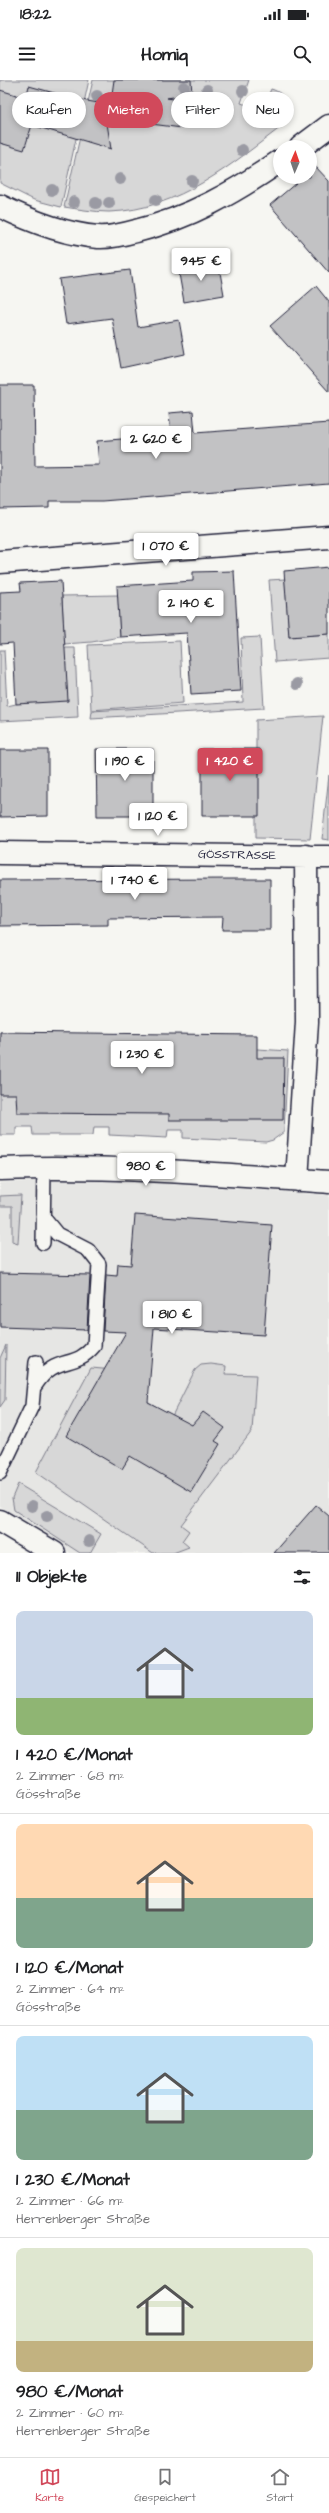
<!DOCTYPE html>
<html lang="de">
<meta charset="utf-8">
<style>
:root{--surface:#fff;--page:#f2f2f2;--text:#202124;--muted:#757577;--line:#e0e0e0;--accent:#d1495b}
body{margin:0;font-family:"Architects Daughter",sans-serif;background:var(--page);color:var(--text);height:100vh;display:flex;flex-direction:column;font-size:15px;white-space:nowrap}
*{box-sizing:border-box;margin:0}
p{font-size:13px;color:var(--muted)}
.icon{flex:none;width:22px;height:22px;fill:none;stroke:currentColor;stroke-width:2;stroke-linecap:round;stroke-linejoin:round}
.map{position:relative;height:1473px;overflow:hidden}
.panel{display:flex;flex-direction:column;background:var(--surface);flex:1}
.panel>*{flex:none}
.guide{position:absolute;left:12px;top:12px;width:305px;height:36px;display:flex;gap:8px}
.needle{width:26px;rotate:2deg}
.controls{position:absolute;left:273px;top:60px;display:grid;gap:8px}
.controls a{display:grid;place-items:center;width:44px;height:44px;border-radius:50%;background:var(--surface);box-shadow:0 2px 6px #0003;font-size:20px}
.price{position:absolute;translate:-50% -34px;padding:0 9px;border-radius:4px;background:#fff;color:#222;font-size:13px;line-height:26px;filter:drop-shadow(0 1px 2px #0008)}
.price::after{content:'';position:absolute;left:50%;top:24px;width:12px;height:9px;margin-left:-6px;background:inherit;clip-path:polygon(0 0,100% 0,50% 100%)}
.price.selected{background:var(--accent);color:#fff}
ul{padding:0;list-style:none}
li{display:grid;align-content:center;gap:8px;height:212px;padding:0 16px}
li+li{border-top:1px solid var(--line)}
li span{display:grid;place-items:center;height:124px;border-radius:8px;color:#555}
li>.icon{margin-inline-start:auto}
span .icon{width:72px;height:72px;fill:#fffc;stroke-width:1}
li b{font-size:17px}
h2{display:flex;justify-content:space-between;align-items:center;height:48px;padding:0 16px;font-size:17px}
.pill{padding:0 14px;border-radius:18px;background:var(--surface);box-shadow:0 2px 6px #0003;font-size:14px;line-height:36px}
.pill.selected{background:var(--accent);color:#fff}
.status{display:flex;justify-content:space-between;align-items:center;height:28px;padding:0 20px;background:var(--surface);direction:ltr}
.status svg{height:11px;fill:currentColor}
header{display:flex;justify-content:space-between;align-items:center;height:52px;padding:0 16px;background:var(--surface);font-size:18px;font-weight:700}
.dock{display:flex;justify-content:space-around;align-items:center;height:56px;border-top:1px solid var(--line);background:var(--surface);font-size:11px;color:var(--muted)}
.dock a{display:grid;justify-items:center;gap:2px}
.dock .selected{color:var(--accent)}
.map>svg:first-child{display:block}
.built{fill:#e6e6e4}
.green{fill:#d7d7d7;stroke:#7c7c89}
.building{fill:#c2c2c4;stroke:#22223b}
.lines{fill:none;stroke-linecap:round;stroke-linejoin:round}
.service-casing{stroke:#22223b;stroke-width:16}
.minor-casing{stroke:#22223b;stroke-width:25}
.primary-casing{stroke:#22223b;stroke-width:25}
.service{stroke:#f6f6f2;stroke-width:13}
.minor{stroke:#f6f6f2;stroke-width:22}
.primary{stroke:#f6f6f2;stroke-width:22}
.tree{fill:#9a9aa3}
.labels{text-anchor:middle;dominant-baseline:central;stroke-width:4;stroke-linejoin:round;paint-order:stroke}
.street-label{font-size:12px;fill:#22223b;stroke:#f6f6f2}
</style>
<div class="status"><b>18:22</b><svg viewBox="0 0 49 12"><path d="M0 12V9h3v3zM5 12V6h3v6zM10 12V3h3v9zM15 12V0h3v12zM26 1h20v11H26zM47 4h2v5h-2z"/></svg></div>
<header><svg class="icon" aria-label="menu" viewBox="0 0 24 24"><path d="M4 6h16M4 12h16M4 18h16"/></svg>Homiq<svg class="icon" aria-label="search" viewBox="0 0 24 24"><circle cx="10" cy="10" r="6"/><path d="M15 15l6 6"/></svg></header>
<div class="map">
<svg width="329" height="1473" viewBox="0 0 329 1473">
<rect width="100%" height="100%" fill="#f6f6f2"/>
<filter id="ink" filterUnits="userSpaceOnUse"><feTurbulence type="fractalNoise" baseFrequency=".025" numOctaves="2"/><feDisplacementMap in="SourceGraphic" scale="8" xChannelSelector="R" yChannelSelector="G"/><feConvolveMatrix kernelMatrix="1 2 1 2 8 2 1 2 1" color-interpolation-filters="sRGB"/></filter>
<g filter="url(#ink)">
<!-- built -->
<path class="built" d="M80,1098l249,17v358h-259l-70,-47v-323z"/>
<!-- green -->
<path class="green" d="M0,0h89l-28,127 -27,-7 -34,-17z
M93,0h156l-8,23 21,7 9,-21c17,5 20,19 14,35 -53,40 -106,86 -176,88 -15,0 -31,-3 -45,-5z
M285,499l4,58 40,-3v24l-54,4 -6,-82z
M118,515l2,42 -28,5 -28,2 -2,-48z
M260,557l4,71 -173,10 1,-7 151,-9 -2,-64z
M180,561l3,62 -92,7 -3,-65z
M65,568h10l3,69 -78,4v-71h4l3,56 9,-2z
M323,636l-13,123 -54,-1v-118z
M329,695v65l-7,-1z
M0,952l288,19 -4,81 -11,8 -7,2 -83,-4v-8h-15l-1,8 -58,-3v-8h-15l-1,8h-60l-1,-8h-16v8h-16z
M21,1115l-3,48v1l-6,-2v-36h-12v-10z
M6,1265l-1,55 -5,7v-49z
M211,1284l15,2 -1,8 31,1 -4,56 -71,94 8,6 -7,10 7,6 -16,6h-20l-117,-81 55,-104 46,4 3,25 32,19 23,-46 6,-5z
M18,1404l83,50 -11,19h-10l-66,-43 -2,-12z"/>
<!-- building -->
<path class="building" d="M114,0h77l1,14 -25,4 19,3 -4,27 -31,-4 -4,-23 -37,7z
M29,6l47,13 28,5 7,45 -79,-24 -8,25 -24,-7v-53l26,8z
M315,86l14,15v92l-59,-68 33,-28h7v-6z
M218,181l6,34 -40,7 -6,-34z
M130,190l8,57 41,-7 6,34 -64,14 -9,-50 -46,6 -7,-45z
M316,206l13,16v90l-59,-66z
M0,305h34l1,81 64,-1 -2,-24 74,-6 -2,-22 24,-2 2,22 134,-10v60l-227,18h-53v7l-49,1z
M329,487v67l-40,3 -5,-66z
M234,491l7,120 -50,3 -4,-61 -67,4 -3,-51 76,-5v-9z
M61,501l7,120 -52,3 -3,-61 -13,1v-52l21,-1 -1,-8z
M96,669h57v67h-56z
M202,669h57v67h-57z
M0,670h48v66l-48,1z
M233,799h37v51h-48l1,-13 -115,1v7l-108,1v-46z
M0,952l257,3v23h27l-1,62h-114v-6l-152,-1 -1,-19h-16z
M135,1135l137,10 -8,110 -110,-7 -6,74 44,23 11,-13 22,16 -10,13 5,3 -29,48 -61,-36 -8,13 -56,-33 60,-104 -23,-1 3,-56 11,1 1,-12 13,1z
M0,1193l90,2 -3,55 -87,-3z
M316,1425l13,11v37h-55z"/>
<g class="lines">
<!-- service casing -->
<g class="service-casing">
<path id="service" d="M43,1163l1,-76
M35,1306c21,-33 38,-15 59,-40l5,-82 -11,-14 -31,-16 -14,-17
M0,1393l32,-67 4,-44"/>
</g>
<!-- minor casing -->
<g class="minor-casing">
<path id="minor" d="M301,67l28,-21
M0,126c30,15 63,28 98,31 12,1 27,-3 38,-6 54,-13 99,-39 144,-70
M0,482l329,-25
M0,773l329,4
M0,1089c110,-4 220,5 329,13
M297,1100l10,-158 -1,-166"/>
</g>
<!-- primary casing -->
<g class="primary-casing">
<path id="primary" d="M0,1441l54,32"/>
</g>
<!-- service -->
<use href="#service" class="service"/>
<!-- minor -->
<use href="#minor" class="minor"/>
<!-- primary -->
<use href="#primary" class="primary"/>
</g>
<!-- trees -->
<g class="tree">
<circle cx="184" cy="7" r="6"/>
<circle cx="207" cy="10" r="6"/>
<circle cx="243" cy="11" r="6"/>
<circle cx="97" cy="16" r="6"/>
<circle cx="221" cy="18" r="6"/>
<circle cx="208" cy="34" r="6"/>
<circle cx="242" cy="70" r="6"/>
<circle cx="120" cy="99" r="6"/>
<circle cx="192" cy="101" r="6"/>
<circle cx="52" cy="110" r="6"/>
<circle cx="156" cy="120" r="6"/>
<circle cx="74" cy="122" r="6"/>
<circle cx="96" cy="123" r="6"/>
<circle cx="109" cy="123" r="6"/>
<circle cx="297" cy="604" r="6"/>
<circle cx="32" cy="1426" r="6"/>
<circle cx="47" cy="1436" r="6"/>
<circle cx="89" cy="1461" r="6"/>
</g>
</g>
<g class="labels">
<!-- street labels -->
<g class="street-label">
<text transform="translate(237 775) rotate(1)">GÖSSTRASSE</text>
</g>
</g>
</svg>
<div class="controls">
<a><svg class="needle" viewBox="-14 -14 28 28"><path d="M0-13l5 13h-10z" fill="#e53935"/><path d="M0 13l5-13h-10z" fill="#757577"/></svg></a>
</div>
<b class="price" style="left:201px;top:202px">945 €</b>
<b class="price" style="left:156px;top:380px">2 620 €</b>
<b class="price" style="left:166px;top:487px">1 070 €</b>
<b class="price" style="left:191px;top:544px">2 140 €</b>
<b class="price" style="left:125px;top:702px">1 190 €</b>
<b class="price selected" style="left:230px;top:702px">1 420 €</b>
<b class="price" style="left:158px;top:757px">1 120 €</b>
<b class="price" style="left:135px;top:821px">1 740 €</b>
<b class="price" style="left:142px;top:995px">1 230 €</b>
<b class="price" style="left:146px;top:1107px">980 €</b>
<b class="price" style="left:172px;top:1255px">1 810 €</b>
<div class="guide">
<a class="pill">Kaufen</a>
<a class="pill selected">Mieten</a>
<a class="pill">Filter</a>
<a class="pill">Neu</a>
</div>
</div>
<section class="panel">
<h2>11 Objekte<svg class="icon" aria-label="filters" viewBox="0 0 24 24"><path d="M4 7h16M4 17h16"/><circle cx="9" cy="7" r="2"/><circle cx="15" cy="17" r="2"/></svg></h2>
<ul>
<li><span style="background:linear-gradient(#c9d6e8 70%,#8fb573 0)"><svg class="icon" aria-label="home" viewBox="0 0 24 24"><path d="M3 11l9-7 9 7M6 9v11h12V9"/></svg></span><div><b>1 420 €/Monat</b><p>2 Zimmer · 68 m²</p><p>Gösstraße</p></div></li>
<li><span style="background:linear-gradient(#ffd9b3 60%,#7fa58c 0)"><svg class="icon" aria-label="home" viewBox="0 0 24 24"><path d="M3 11l9-7 9 7M6 9v11h12V9"/></svg></span><div><b>1 120 €/Monat</b><p>2 Zimmer · 64 m²</p><p>Gösstraße</p></div></li>
<li><span style="background:linear-gradient(#bfe0f5 60%,#7fa58c 0)"><svg class="icon" aria-label="home" viewBox="0 0 24 24"><path d="M3 11l9-7 9 7M6 9v11h12V9"/></svg></span><div><b>1 230 €/Monat</b><p>2 Zimmer · 66 m²</p><p>Herrenberger Straße</p></div></li>
<li><span style="background:linear-gradient(#dfe7d0 75%,#c2b280 0)"><svg class="icon" aria-label="home" viewBox="0 0 24 24"><path d="M3 11l9-7 9 7M6 9v11h12V9"/></svg></span><div><b>980 €/Monat</b><p>2 Zimmer · 60 m²</p><p>Herrenberger Straße</p></div></li>
</ul>
</section>
<nav class="dock">
<a class="selected"><svg class="icon" aria-label="map" viewBox="0 0 24 24"><path d="M3 6l6-2 6 2 6-2v14l-6 2-6-2-6 2zM9 4v14M15 6v14"/></svg>Karte</a>
<a><svg class="icon" aria-label="saved" viewBox="0 0 24 24"><path d="M7 4h10v16l-5-4-5 4z"/></svg>Gespeichert</a>
<a><svg class="icon" aria-label="home" viewBox="0 0 24 24"><path d="M3 11l9-7 9 7M6 9v11h12V9"/></svg>Start</a>
</nav>
